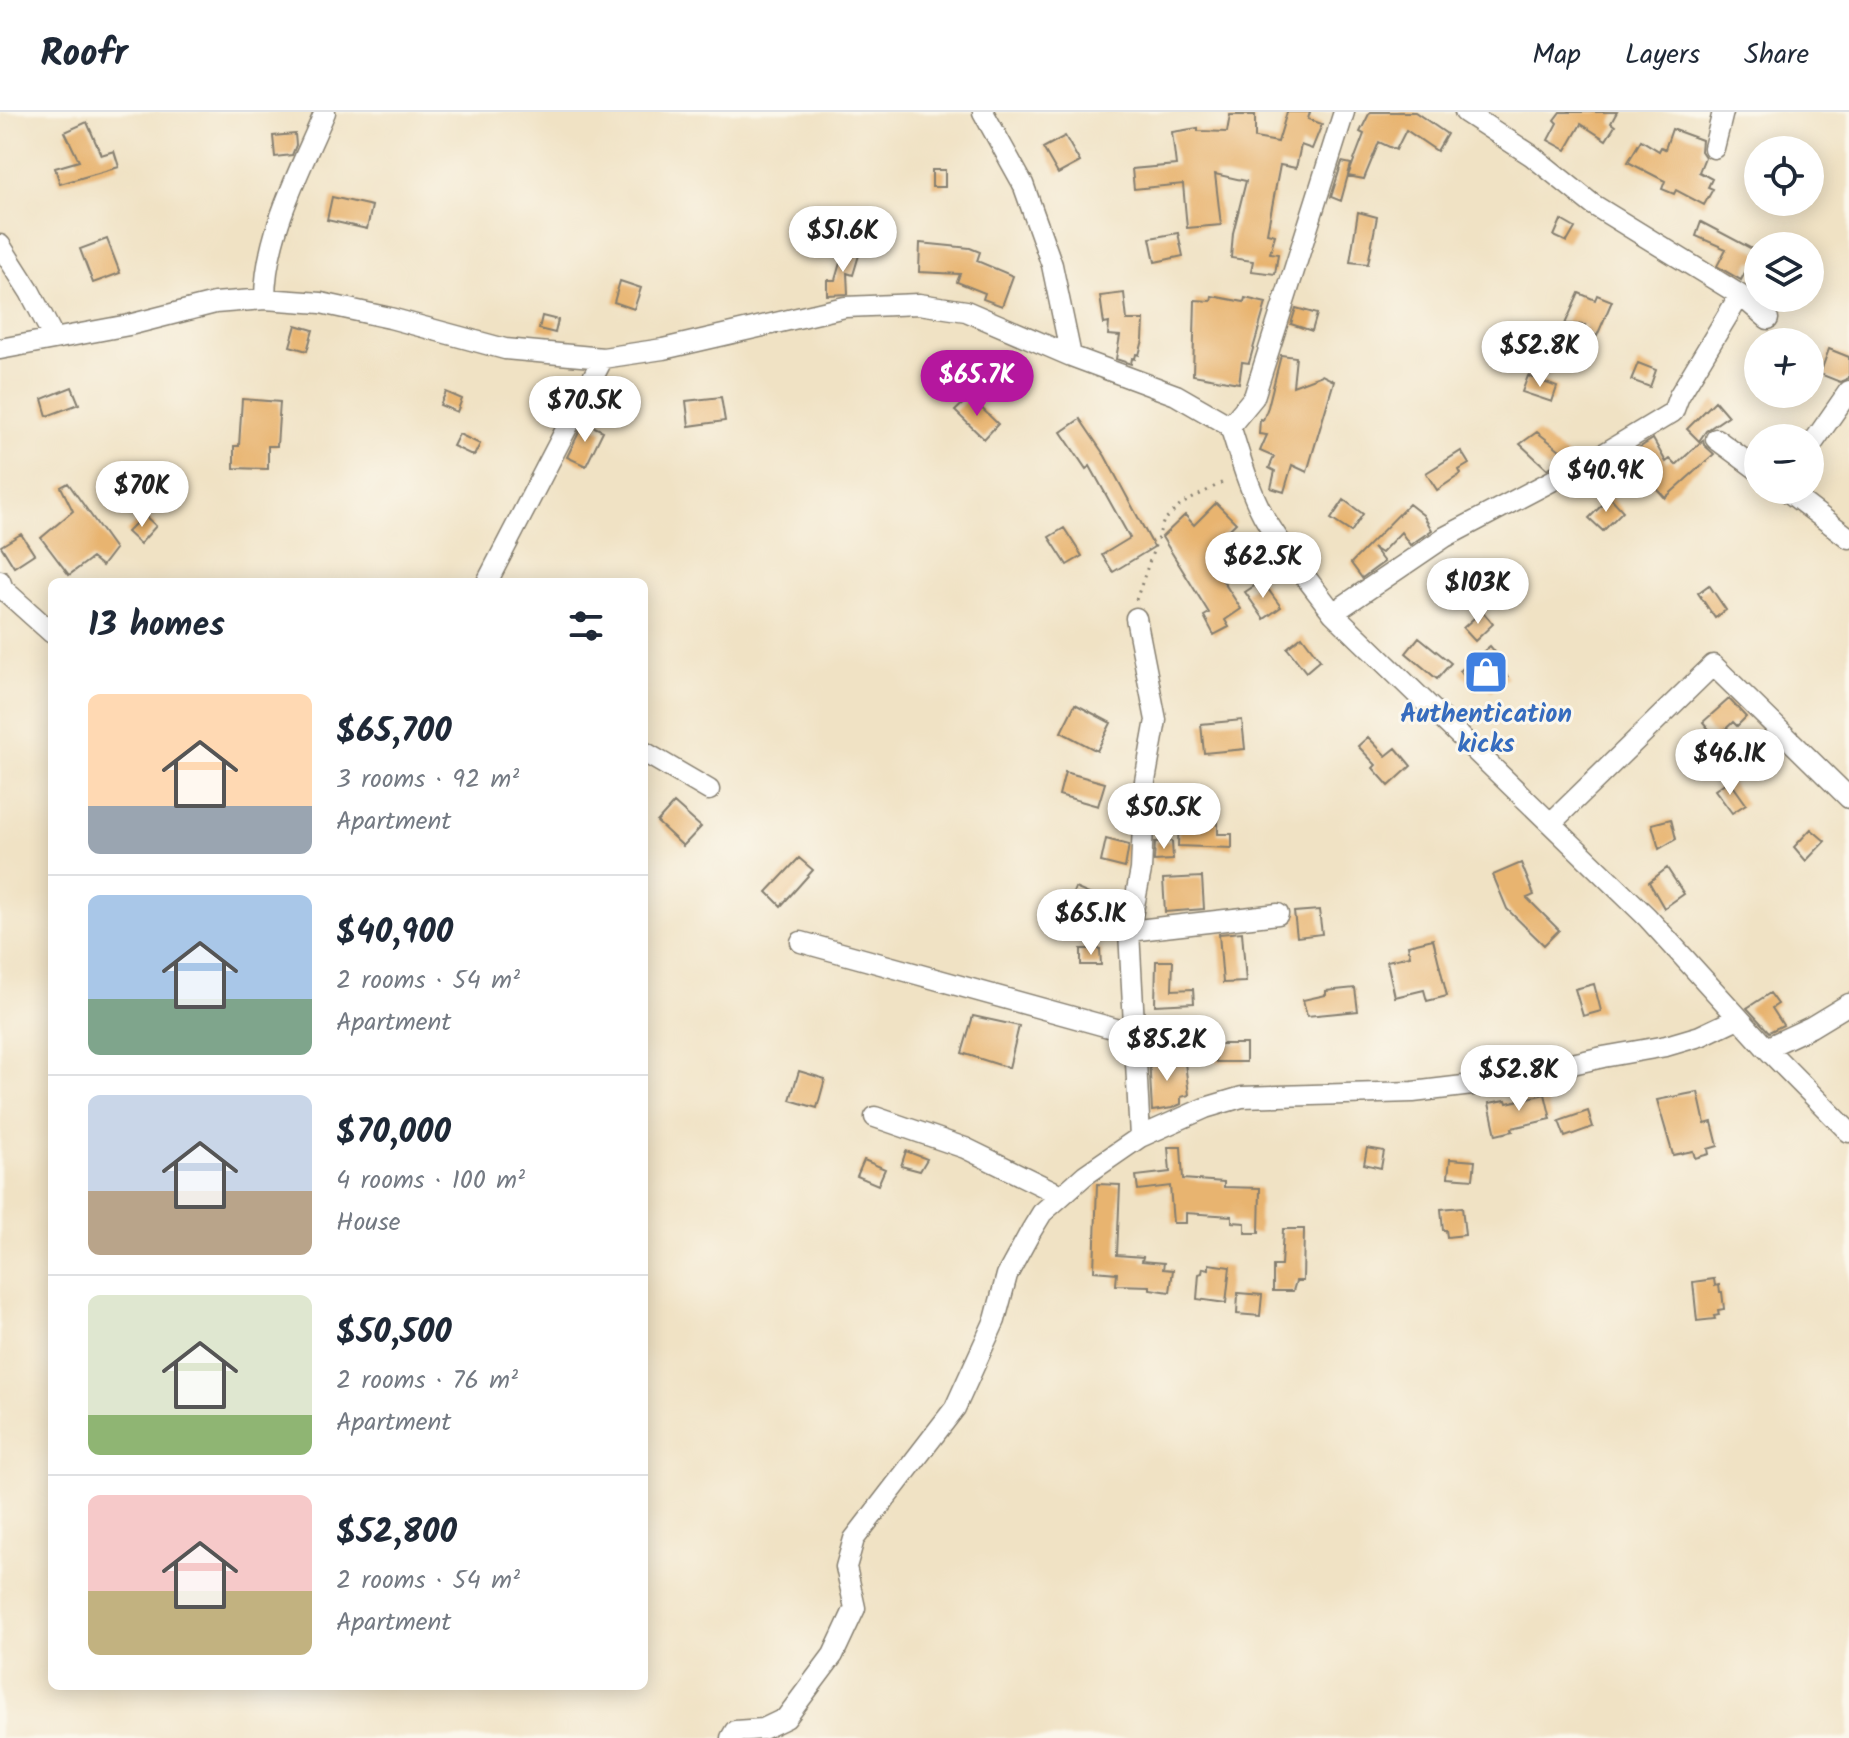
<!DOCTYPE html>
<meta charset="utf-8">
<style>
:root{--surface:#fff;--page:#f2f2f3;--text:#1f2937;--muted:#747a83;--line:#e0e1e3;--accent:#b5179e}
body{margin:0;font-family:Kalam,sans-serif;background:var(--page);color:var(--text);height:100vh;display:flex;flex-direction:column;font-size:30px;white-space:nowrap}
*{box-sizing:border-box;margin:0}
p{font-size:26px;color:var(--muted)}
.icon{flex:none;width:44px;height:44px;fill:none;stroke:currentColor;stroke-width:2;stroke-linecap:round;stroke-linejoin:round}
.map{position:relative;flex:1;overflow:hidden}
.side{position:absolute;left:48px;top:466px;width:600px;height:1112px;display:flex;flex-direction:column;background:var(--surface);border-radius:12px;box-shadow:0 4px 20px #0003}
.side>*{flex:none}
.buttons{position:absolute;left:1744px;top:24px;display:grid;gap:16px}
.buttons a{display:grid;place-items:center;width:80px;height:80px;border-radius:50%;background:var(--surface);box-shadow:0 4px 20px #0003;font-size:40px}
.price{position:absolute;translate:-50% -68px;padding:0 18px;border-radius:28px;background:#fff;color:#222;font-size:26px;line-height:52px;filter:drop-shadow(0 2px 4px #0008)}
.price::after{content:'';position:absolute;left:50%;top:48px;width:24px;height:18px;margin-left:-12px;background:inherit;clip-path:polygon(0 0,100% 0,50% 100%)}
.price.active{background:var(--accent);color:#fff}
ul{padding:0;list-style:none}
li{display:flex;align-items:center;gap:24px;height:200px;padding:0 40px}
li+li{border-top:2px solid var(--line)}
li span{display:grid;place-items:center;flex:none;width:224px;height:160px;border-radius:12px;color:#555}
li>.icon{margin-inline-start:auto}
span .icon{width:96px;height:96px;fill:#fffc;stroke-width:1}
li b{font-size:34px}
h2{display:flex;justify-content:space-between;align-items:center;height:96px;padding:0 40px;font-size:34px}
header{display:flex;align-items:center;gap:48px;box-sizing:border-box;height:112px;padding:0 40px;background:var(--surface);border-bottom:2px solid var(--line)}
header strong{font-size:38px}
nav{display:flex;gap:44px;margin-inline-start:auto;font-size:28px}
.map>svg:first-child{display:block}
.building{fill:#e8b470}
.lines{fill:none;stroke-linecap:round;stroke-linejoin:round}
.minor-casing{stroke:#867f70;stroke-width:23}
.path{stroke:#867f70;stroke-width:3;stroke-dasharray:2 6;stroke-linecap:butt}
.minor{stroke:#fff;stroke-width:20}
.labels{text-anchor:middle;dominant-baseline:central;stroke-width:6;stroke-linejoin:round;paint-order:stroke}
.shop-label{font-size:26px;font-weight:bold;fill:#366cbe;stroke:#fbf7ec}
</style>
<header>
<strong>Roofr</strong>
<nav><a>Map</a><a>Layers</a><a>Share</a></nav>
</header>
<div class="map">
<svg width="1849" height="1626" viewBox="0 0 1849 1626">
<rect width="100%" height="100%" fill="#fbf7ec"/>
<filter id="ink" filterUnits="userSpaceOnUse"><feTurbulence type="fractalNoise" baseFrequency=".0125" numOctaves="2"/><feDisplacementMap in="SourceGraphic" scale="16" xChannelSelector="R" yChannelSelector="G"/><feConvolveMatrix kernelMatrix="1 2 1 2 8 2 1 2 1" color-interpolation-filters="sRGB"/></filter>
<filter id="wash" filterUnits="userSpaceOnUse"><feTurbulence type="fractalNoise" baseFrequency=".006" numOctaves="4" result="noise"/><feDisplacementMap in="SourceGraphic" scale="32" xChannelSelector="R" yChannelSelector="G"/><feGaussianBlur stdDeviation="1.8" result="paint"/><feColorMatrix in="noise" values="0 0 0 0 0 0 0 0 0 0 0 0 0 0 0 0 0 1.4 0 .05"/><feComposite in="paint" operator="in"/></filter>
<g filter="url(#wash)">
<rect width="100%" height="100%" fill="#f0e2c4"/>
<g id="blocks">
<!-- building -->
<path class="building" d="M1287,0h23l-2,7 14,5 -10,25 -11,-4 -5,23 -16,-3 -13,68 8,2 -5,18 8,1 -3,20 -24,-3 2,-10 -22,-3 2,-25 13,-52 -31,-7 6,51 -34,3 -4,-44 -49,5 -2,-20 44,-4 -4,-33 26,-4v3l29,1 3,-17h25v23l23,4z
M1370,0h45l32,22 -10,17 -31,-21 -10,20 -17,-8 -15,37 -16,-3 16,-42 -4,-2z
M1560,0h57l-6,11 4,3 -9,14 -25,-16 -15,26 -18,-10 9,-17 -3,-3z
M87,10l14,33 13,-4 5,16 -59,17 -5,-16 24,-7 -14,-29z
M1672,17l30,11 -1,11 4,6 -6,15 13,7 -4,8 5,2 -9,16 -28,-15 -2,4 -12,-5 3,-8 -37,-19 13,-22 18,11 2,-4 4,2z
M295,22l1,11 -4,10 -17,2 -2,-21z
M1065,24l15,26 -22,12 -15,-26z
M1342,50l9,2 -10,37 -10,-4z
M932,58h13v17h-13z
M332,85l40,9 -5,23 -40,-9z
M1358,100l19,5 -9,47 -18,-2z
M1561,108l14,8 -8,14 -13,-6z
M1701,110l57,30 -1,11 -6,-2 -10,19 -24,-14 9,-17 -30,-13z
M1178,121l5,23 -28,6 -5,-24z
M107,127l13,34 -27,10 -13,-34z
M920,131l50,5 10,4 -3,9 36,15 -11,30 -19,-7 2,-6 -28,-11 3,-8 -41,-2z
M844,137l15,6 -6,20 -6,-2 1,21 -21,1v-15h8z
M620,169l21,7 -7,21 -20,-7z
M1124,181l3,27h17l-1,20 -4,15 -3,-1 -1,5 -3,-1 -1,6 -15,-5 4,-23 -12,-1 1,-12 -5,1 -4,-28z
M1579,181l16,7 2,-5 15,6 -15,35 -14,-5 2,-6 -20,-1z
M1212,184l32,6 1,-4 21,5 -17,60 -7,-1 -3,21 -46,-8 2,-75 16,1z
M1296,196l21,6 -5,17 -21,-7z
M542,204l16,4 -3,13 -16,-4z
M296,213l17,5 -6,21 -17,-5z
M1829,237l20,8v21l-9,4 -20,-8z
M1281,243l15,2 -3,29 29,-11 12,6 -27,91 -15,-7 -8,27 -13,-4 4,-17 -6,-3 5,-11 -14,-6 7,-16 -8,-1 1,-15 3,1 5,-13z
M963,248l23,8 -8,23 -22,-7z
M1638,251l18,7 -6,17 -19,-7z
M1528,264l29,11 -5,15 -30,-10z
M72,275l7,17 -32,12 -5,-17z
M446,280l16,7 -5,13 -17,-7z
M721,285l4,24 -36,5 -3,-25z
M970,285l28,27 -14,15 -29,-28z
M242,287l38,3 -3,44h-9v23l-34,-1v-22h5z
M1715,289l13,15 -22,15 -7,10 -12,-12z
M1080,307l25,37 49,91 -41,25 -11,-17 28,-17 -40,-72 -4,3 -25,-37z
M584,310l19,9 -17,35 -19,-9z
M1537,320l32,25 -22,12 -27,-25z
M459,322l21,10 -6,12 -21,-10z
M1653,327l13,23 4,-3 6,6 27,-25 1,5 10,9 -49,44 -37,-43z
M1461,339l8,13 -10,6 2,4 -24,16 -11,-17z
M68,371l47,66 -13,17 -10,-8 -23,17 -28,-37 32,-27 -12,-24z
M1610,385l13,14 -20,20 -14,-13z
M1344,388l19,14 -12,18 -20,-13z
M1216,391l20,20 -31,30 36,56 -16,11 4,7 -15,8 -10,-19 5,-3 -47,-76 23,-22 9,10z
M1409,392l14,11 9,15 -22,15 -9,-13 -20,21 -8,-5 11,14 -22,16 -11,-15z
M144,403l12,11 -16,18 -13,-12z
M1064,416l18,28 -15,9 -18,-28z
M21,422l13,20 -20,13 -13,-21z
M1262,469l19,26 -17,12 -19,-27z
M1709,473l17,25 -11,8 -17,-25z
M1482,499l11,13 -18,17 -12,-13z
M1302,524l18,24 -14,12 -19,-24z
M1419,525l32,26 -14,16 -31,-26z
M1490,534l10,12 -4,4 12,15 -17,14 -6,-8 -9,8 -16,-20z
M1729,587l17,18 -9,9 -4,-4 -17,16 -13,-16z
M1075,592l36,19 -14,28 -36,-19z
M1242,608l3,29 -41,4 -3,-29z
M1368,625l18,19 10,-8 15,18 -22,20 -16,-18 3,-3 -18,-19z
M1065,660l40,11 -7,23 -39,-11z
M1729,668l17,24 -14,9 -17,-23z
M674,691l27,24 -18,19 -26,-24z
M1198,699h20v23h14v14l-54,-2 1,-34z
M1671,707l5,20 -17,10 -7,-25z
M1811,717l14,12 -19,20 -12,-14z
M1106,727l23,6 -4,23 -24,-6z
M1172,729l1,19 -19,1 1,-19z
M799,746l14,12 -32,36 -14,-14z
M1521,751l13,32 -7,3 32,32 -15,15 -37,-36 -14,-34z
M1667,756l17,26 -20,14 -15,-26z
M1202,765l2,32 -39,3 -2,-33z
M1075,776l21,9 -9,22 -21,-9z
M1319,798l3,24 -25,3 -3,-25z
M1242,820l4,50 -23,1 -4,-49z
M1433,827l14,57 -20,5 -3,-11 -29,7 -8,-36 23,-5 -2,-11z
M1081,837h19l1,16h-20z
M1156,849h17l-1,29 21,-1 1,14 -39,2z
M1594,872l7,27 -18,5 -8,-27z
M1355,876l3,23 -51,5 -4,-16 23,-5v-4z
M1770,881l8,11 -6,4 11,17 -14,7 -22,-24z
M973,904l46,10 -10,42 -47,-15z
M1216,932h30v18h-30z
M1149,944h18v9l18,-2 4,32 -8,2v7l-9,4 -20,3z
M799,959l26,8 -8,29 -27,-8z
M1698,980l7,32 7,-2 6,24 -10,3 1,5 -14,4 -2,-7 -20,4 -16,-55z
M1545,982l6,25 -39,9 1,3 -17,4 -7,-32 17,-3 1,3z
M1588,999l5,16 -28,10 -6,-16z
M1168,1035h13l2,32 41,3v5l36,1 -1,45h-14v-10l-13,-1v-6l-46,-3v10h-13l-3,-37 -32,4 -2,-14 34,-4z
M1367,1036l17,3 -3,17 -17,-4z
M906,1039l21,8 -7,12 -19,-5z
M1450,1047l25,2 -2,18 -25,-2z
M864,1048l21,9 -7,16 -21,-9z
M1097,1072l23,1 -3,70 26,2 -1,4 22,2 -1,6 10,1 -3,22 -20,-3v-3l-34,-1 1,-12 -23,-2z
M1462,1095l3,28 -18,2 -1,-7h-3l-2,-21z
M1283,1117h21l-1,52h-7l-3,10h-20v-25h8z
M1209,1152l21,3 -4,36 -29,-4 2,-25 3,-1 1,-5 6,1z
M1714,1167l1,7 4,-1 1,7h2l2,17 -6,1 1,5 -5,1 1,3 -18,2 -4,-39z
M1238,1181l24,2 -2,21 -23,-2z"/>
</g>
</g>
<g filter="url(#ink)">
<use href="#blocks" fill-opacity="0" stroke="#867f70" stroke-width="2"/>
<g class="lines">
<!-- minor casing -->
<g class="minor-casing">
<path id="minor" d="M983,0l40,72 29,81 19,91
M1465,0l66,43 61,49 148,91 28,24
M1714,36l9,-36
M0,133l30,47 24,46
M265,187c0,-65 35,-128 60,-187
M0,237l129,-24 86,-22 50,-4 56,4 69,15 115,31 98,9 60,-9 182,-42 74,-3 47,7 105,45 105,39 54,31c10,30 18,61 33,89 20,35 46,66 70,98l314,304 119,131 83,84
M1230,314l24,-29 90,-285
M1716,327l42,31
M1810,335l39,-56
M1786,378l63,48
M0,469l3,8 49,44
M487,470l116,-224
M1333,501l112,-76 160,-84 68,-41 6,-16 61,-101
M1136,506l20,102 -11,61 -4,89 -12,61 11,206
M644,640l65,38
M1552,710l161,-157 136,133
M1129,819l149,-17
M801,830l333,92
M1766,936l45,-21 38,-23
M875,1005l90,31 96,47
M731,1626l4,-7 28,-2 23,-11 47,-63 22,-47 -9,-41 8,-28 101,-131 40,-88 12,-45 24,-44 11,-18 43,-38 55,-38 65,-29 37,-11 171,-5 76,-9 114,-26 63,-11 34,-10 38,-18"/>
</g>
<!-- path -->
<path class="path" d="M1136,488l28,-80 18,-16 45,-24"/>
<!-- minor -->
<use href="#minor" class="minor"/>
</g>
</g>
<!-- icons -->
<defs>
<g id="shop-square" transform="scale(2.3)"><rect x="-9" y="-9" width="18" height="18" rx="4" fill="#3f7fe0" stroke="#fbf7ec"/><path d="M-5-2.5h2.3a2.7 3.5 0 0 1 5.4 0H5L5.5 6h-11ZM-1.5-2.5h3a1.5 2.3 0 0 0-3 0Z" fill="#fff"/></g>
</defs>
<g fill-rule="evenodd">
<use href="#shop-square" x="1486" y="560"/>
</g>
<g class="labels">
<!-- shop labels -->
<g class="shop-label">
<text x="1486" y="603">Authentication<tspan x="1486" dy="30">kicks</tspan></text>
</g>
</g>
</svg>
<div class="buttons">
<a><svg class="icon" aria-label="locate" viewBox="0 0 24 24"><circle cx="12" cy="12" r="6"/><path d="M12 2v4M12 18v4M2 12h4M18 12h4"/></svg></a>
<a><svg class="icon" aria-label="layers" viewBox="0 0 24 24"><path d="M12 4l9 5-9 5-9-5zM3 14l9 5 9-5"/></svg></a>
<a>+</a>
<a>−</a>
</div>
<b class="price" style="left:843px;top:162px">$51.6K</b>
<b class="price" style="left:1540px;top:277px">$52.8K</b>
<b class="price active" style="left:977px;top:306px">$65.7K</b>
<b class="price" style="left:585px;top:332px">$70.5K</b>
<b class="price" style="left:1606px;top:402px">$40.9K</b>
<b class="price" style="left:142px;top:417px">$70K</b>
<b class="price" style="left:1263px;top:488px">$62.5K</b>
<b class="price" style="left:1478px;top:514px">$103K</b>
<b class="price" style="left:1730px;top:685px">$46.1K</b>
<b class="price" style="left:1164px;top:739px">$50.5K</b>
<b class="price" style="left:1091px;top:845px">$65.1K</b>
<b class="price" style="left:1167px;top:971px">$85.2K</b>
<b class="price" style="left:1519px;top:1001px">$52.8K</b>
<section class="side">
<h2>13 homes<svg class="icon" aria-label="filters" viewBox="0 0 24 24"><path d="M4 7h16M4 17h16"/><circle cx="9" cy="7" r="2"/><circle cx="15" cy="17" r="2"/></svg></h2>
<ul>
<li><span style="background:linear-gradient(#ffd9b3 70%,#9aa5b1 0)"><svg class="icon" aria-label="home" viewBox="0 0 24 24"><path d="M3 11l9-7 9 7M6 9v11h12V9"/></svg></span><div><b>$65,700</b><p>3 rooms · 92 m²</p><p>Apartment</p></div></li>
<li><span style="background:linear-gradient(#a9c7e8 65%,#7fa58c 0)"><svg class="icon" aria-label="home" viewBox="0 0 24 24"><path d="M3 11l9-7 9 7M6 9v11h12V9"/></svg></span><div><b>$40,900</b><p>2 rooms · 54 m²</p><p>Apartment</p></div></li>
<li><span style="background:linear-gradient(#c9d6e8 60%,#b9a48a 0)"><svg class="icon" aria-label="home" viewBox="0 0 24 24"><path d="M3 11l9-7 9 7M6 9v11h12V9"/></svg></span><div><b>$70,000</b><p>4 rooms · 100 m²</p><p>House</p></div></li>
<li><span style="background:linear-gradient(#dfe7d0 75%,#8fb573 0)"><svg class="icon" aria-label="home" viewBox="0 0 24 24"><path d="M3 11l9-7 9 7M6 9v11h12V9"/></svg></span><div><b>$50,500</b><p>2 rooms · 76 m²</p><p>Apartment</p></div></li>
<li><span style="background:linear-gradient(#f6c9c9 60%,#c2b280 0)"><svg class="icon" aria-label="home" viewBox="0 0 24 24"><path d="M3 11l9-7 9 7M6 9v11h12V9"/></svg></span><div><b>$52,800</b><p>2 rooms · 54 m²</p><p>Apartment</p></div></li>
</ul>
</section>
</div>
